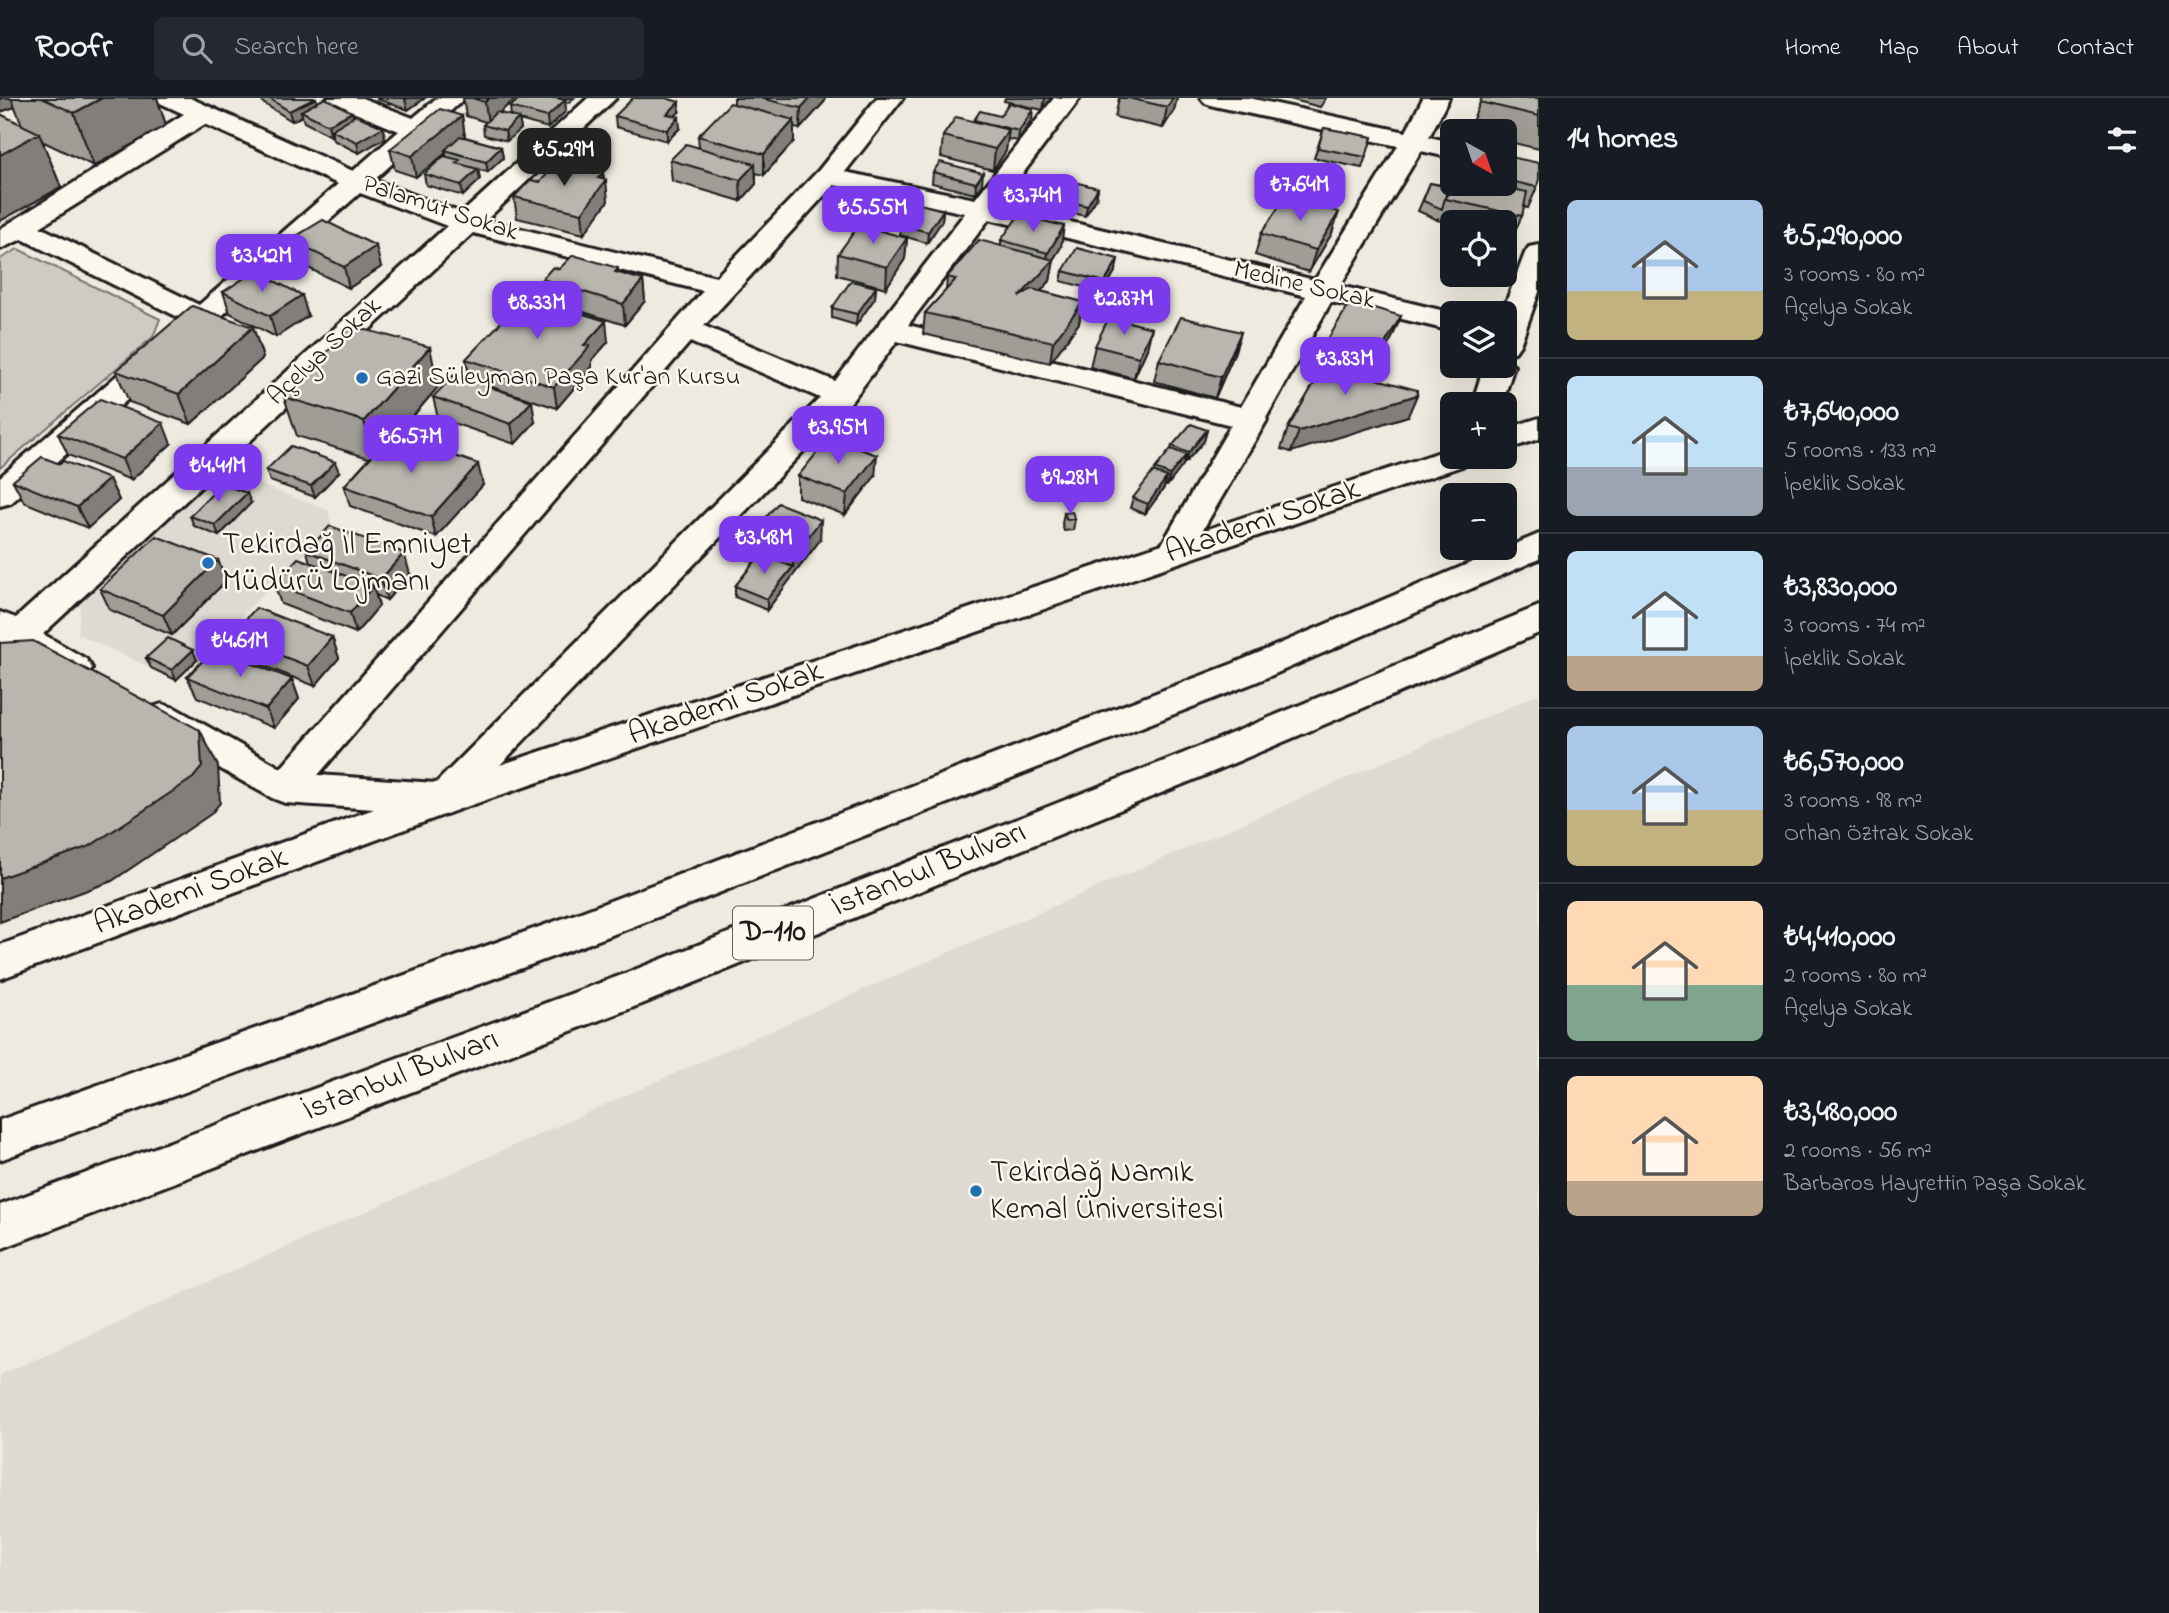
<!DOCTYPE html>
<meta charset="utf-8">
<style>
:root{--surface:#171b24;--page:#242831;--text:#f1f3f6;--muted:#9ea1a6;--line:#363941;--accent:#7c3aed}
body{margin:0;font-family:"Indie Flower",sans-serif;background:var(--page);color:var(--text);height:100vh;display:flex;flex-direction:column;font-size:26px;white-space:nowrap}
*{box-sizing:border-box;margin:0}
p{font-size:23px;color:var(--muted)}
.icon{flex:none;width:38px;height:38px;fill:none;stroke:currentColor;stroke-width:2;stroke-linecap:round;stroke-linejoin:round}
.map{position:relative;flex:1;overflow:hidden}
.panel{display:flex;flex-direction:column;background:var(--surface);width:630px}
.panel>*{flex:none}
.needle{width:46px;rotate:140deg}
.controls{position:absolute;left:1440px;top:21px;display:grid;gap:14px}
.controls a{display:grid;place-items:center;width:77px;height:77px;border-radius:10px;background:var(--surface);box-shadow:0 7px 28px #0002;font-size:35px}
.price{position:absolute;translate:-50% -60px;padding:0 16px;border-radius:14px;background:var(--accent);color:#fff;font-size:23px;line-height:46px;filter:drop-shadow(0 2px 4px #0008)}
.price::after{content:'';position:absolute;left:50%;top:42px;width:21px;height:16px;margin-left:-10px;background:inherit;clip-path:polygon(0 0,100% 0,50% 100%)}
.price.selected{background:#222;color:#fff}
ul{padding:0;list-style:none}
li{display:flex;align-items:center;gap:21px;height:175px;padding:0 28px}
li+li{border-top:2px solid var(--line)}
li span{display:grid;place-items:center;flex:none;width:196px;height:140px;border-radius:10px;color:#555}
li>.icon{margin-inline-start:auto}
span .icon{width:84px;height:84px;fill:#fffc;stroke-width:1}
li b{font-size:30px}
h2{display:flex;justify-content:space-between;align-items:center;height:84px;padding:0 28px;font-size:30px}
header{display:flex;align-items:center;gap:42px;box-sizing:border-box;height:98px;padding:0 35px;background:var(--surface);border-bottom:2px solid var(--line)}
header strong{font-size:33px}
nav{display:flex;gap:38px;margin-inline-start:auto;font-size:24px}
.search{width:490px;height:63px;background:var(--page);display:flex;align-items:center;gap:18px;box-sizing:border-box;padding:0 24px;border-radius:10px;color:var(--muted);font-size:26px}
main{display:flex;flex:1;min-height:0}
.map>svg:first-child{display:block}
.built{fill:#dedad1}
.green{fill:#ceccc2;stroke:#75746f;stroke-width:2}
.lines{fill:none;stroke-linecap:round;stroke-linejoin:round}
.street-casing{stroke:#1c1c1c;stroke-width:6}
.highway-casing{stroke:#1c1c1c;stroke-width:6}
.street{fill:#fbf7ec;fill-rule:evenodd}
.highway{fill:#fbf7ec;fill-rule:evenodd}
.wall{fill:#9f9d96;stroke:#1c1c1c;stroke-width:2}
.shaded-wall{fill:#827f7a;stroke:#1c1c1c;stroke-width:2}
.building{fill:#b9b6af;stroke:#1c1c1c;stroke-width:2}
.poi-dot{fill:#1f6fb2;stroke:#fbf7ec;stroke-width:2.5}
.labels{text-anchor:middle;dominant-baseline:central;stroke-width:5;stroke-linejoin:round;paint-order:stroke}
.far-street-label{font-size:26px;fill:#1c1c1c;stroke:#fbf7ec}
.far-poi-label{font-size:26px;fill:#1c1c1c;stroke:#fbf7ec;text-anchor:start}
.shield{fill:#fbf7ec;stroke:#5f5e5a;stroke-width:2}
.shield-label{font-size:30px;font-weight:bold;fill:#1c1c1c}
.street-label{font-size:32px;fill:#1c1c1c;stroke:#fbf7ec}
.poi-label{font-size:32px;fill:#1c1c1c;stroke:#fbf7ec;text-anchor:start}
</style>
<header>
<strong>Roofr</strong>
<div class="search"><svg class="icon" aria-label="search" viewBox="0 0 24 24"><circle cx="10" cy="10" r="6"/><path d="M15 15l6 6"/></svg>Search here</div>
<nav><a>Home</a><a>Map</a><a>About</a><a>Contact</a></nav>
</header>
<main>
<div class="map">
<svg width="1539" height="1515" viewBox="0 0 1539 1515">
<rect width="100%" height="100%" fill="#eeeadf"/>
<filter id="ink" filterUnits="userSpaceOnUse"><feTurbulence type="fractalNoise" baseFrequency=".0143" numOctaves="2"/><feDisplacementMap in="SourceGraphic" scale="14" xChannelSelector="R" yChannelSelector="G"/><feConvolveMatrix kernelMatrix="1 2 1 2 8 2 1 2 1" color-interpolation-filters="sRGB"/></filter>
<g filter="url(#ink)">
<!-- built -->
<path class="built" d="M219,371l109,41 4,17 -156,153 -98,-46 3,-34z
M1539,596v919h-1539v-238l826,-369z"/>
<!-- green -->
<path class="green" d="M18,151l142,70 -7,18 -153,131v-209z"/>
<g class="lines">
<!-- street casing -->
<g class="street-casing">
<path id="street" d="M156,0h34l163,73 46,-40 -68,-28 -4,-5h35l51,20 24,-20h28l-91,82 88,33 126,-115h28l-130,122 230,57 103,-107 58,-72h26l-58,74 130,27 79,-101h26l-81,107 316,75 83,-134 -184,-40 -9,-3 -4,-5h48l157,34 17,-34h26l-20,39 23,5v16l-31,-7 -81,135 113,27 -1,18 -121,-29 -65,116 1,2 -65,111 250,-83v9h21l-5,7 -1011,346 -457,169v-34l374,-136 -89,-6 -13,-5 -123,-70 -5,-10 5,-10 13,-4 13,4 106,60 422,-477 -230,-58 -430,401 43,25 6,9 -6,9c-25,8 -49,-14 -70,-26l-16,5v-44l16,6 431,-392 -87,-33 -349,310 -11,3v-29l182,-158 -160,-80 -22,10v-20l184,-115 -24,-11zM205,26l133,60 -139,121 -159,-78zM834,87l131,28 -130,168 -131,-55zM989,121l317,77 -65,111 -333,-82zM897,243l334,84 -69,119 -662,221 351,-363zM690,244l130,56 -384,385 -118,-8z
M1539,147v47l-19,53 -5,7 -10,2v-41h-3l23,-60 4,-6z
M1505,260l9,8 -12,38h-30l12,-38h21z
M1539,320v21l-34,11v-21z"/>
</g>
<!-- highway casing -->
<g class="highway-casing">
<path id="highway" d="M1539,436v25l-283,123 -647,254 -609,224v-40l581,-208 651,-248z
M1539,508v27l-331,141 -561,228 -647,247v-44l619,-229 563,-222z"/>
</g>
<!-- street -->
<use href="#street" class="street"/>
<!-- highway -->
<use href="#highway" class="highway"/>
</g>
<!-- wall -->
<path class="wall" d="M0,0h157l9,27 -72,41 -52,-25 19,46 -61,34v-107l22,11 -7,-18 -15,5z
M261,0h55l1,4 66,25 2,11 -26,15 -26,-13 -1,-5 -1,1 -27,-14 -2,-6 -10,5 -29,-18z
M377,0h48l-17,12 -31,-11z
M463,0h53l-17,15 12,3 -1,-9 10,-9h54l-6,5 -3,-1 1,9 -18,17 -29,-8 2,9 -14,12 -23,-6 -1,-10 3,-3 -20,-6z
M734,0h91v3l-25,28 -6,-1v13l-30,34 -8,-2v11l-15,17 -69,-20 -2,-21 29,-13 -1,-11 36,-32z
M1005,0h46l-8,12 -39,-9z
M1119,0h58l-3,12 -11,18 -48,-11z
M1286,0h40l-6,9z
M1482,0h57v51l-34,-8v-10h-37z
M679,14l-4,4 5,12 -13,13 -51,-14 -1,-11z
M462,18l3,21 36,10 2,11 -15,14 -10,-2 2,10 -17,16 -37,-11 -2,-11 22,-18v-3l-30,24 -21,-7 -5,-21z
M1000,18l32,3 -14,22 -11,-2 -1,12 -13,19 -52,-13 2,-21 30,-15 1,-1z
M1324,30l48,9 -10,31 -48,-10z
M1452,57v29h53v-28l32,31 -9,21 -4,-1 -2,9 -10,21 -7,-2v-13h-53v2l-15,-4 1,-1v1l-20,-9 12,-28 12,2z
M933,74l49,12 -7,10 -43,-11z
M603,75l5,28 -24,33 -67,-16 -3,-21 26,-15z
M1098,90l-2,11 -11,17 -40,-10 1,-11z
M943,112l-1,11 -15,22 -27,-8 1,-10z
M1332,135l-23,39 -54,-17 6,-21z
M907,140l-2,21 -19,29 -49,-13 1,-21z
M290,142l91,27 -32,21 -53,-26z
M1001,142l60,7 -8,13h1l-4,21 -9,10 42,11 -4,21 -29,40 -127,-29 2,-21 21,-22 1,-14 54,-31z
M618,170v5l25,7 2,21 -20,24 -80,-25 -3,-21 17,-10z
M1116,172l-13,22 -42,-11 2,-10z
M876,189l-1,11 -19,27 -24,-7v-10z
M223,194l85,24 -32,21 -46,-24z
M1401,218l-9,22 -22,39 38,39 -117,36 -10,-3 7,-21 36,-61 -7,-2 8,-21z
M500,219l108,25 -16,18v7l-35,41 -87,-28 -4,-21 35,-36z
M253,229l10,31 -72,66 -62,-22 -13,-31z
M1241,234l-7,22 -19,44 -61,-17 5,-21z
M1095,248l52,3 -13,29 -44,-11z
M438,289l-42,49 87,49 -47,52 -86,-31 -6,-20 25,-28 -72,-22 -13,-39z
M433,299l102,25 -20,22 -77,-26z
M1207,332l-3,11 -19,22h-1l-1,2 -16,21 -2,-1 -1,3 -19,26 -15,-6 3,-10 21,-26 1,-3 16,-20 1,-3z
M58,336l113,10 -40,36 -63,-25z
M60,366l49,15 10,21 -31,28 -64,-26 -11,-21z
M266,372l73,2 -24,25 -45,-16z
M798,378h77l-30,39 -47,-18z
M251,405l-32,33 -25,-10 -4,-10z
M1064,415l11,6 -2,11 -9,1 -2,-7z
M748,441l72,1 -53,70 -32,-13v-11l19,-24 -5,-2z
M307,453l103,23 -23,26 -11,-5 3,11 -23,27 -75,-29 -7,-20 36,-21z
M218,462l8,21 -54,54 -62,-25 -10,-21z
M230,538l102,1 7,21 -24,28 -76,-30z
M146,560l51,2 -21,20 -25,-12z
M187,579l105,2 7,20 -25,29 -77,-31z"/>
<!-- shaded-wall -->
<path class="shaded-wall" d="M0,0h11l4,9 -15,5z
M102,0h55l9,27 -72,41 -20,-53z
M316,0l2,10 -17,3 1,5 -10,5 -3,-10z
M408,0h17l-17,12 -3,-10z
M489,0h27l-28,25 -3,-21z
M810,0h15v3l-25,28 1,-21z
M1045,0h6l-8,12z
M1173,0h4l-3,12 -11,18 4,-21z
M565,2l1,11 -18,17 -1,-11z
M679,4v10l-12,12v-10z
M1033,11l-1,10 -14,22 1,-10z
M352,14l3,11 -24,7 1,5 -1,1 -3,-11z
M462,18l3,21 -20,13 1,3 -30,24 -4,-21z
M679,19l1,11 -13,13v-11z
M519,20l2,11 -14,12 -2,-10z
M794,22v21l-30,34v-21z
M383,29l2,11 -26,15 -2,-11z
M1009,32l-3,21 -13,19 2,-21z
M39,35l22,54 -61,34v-66z
M501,49l2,11 -15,14 -2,-10z
M755,66l1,20 -15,17 -1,-21z
M478,71l2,11 -17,16 -2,-11z
M603,75l1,10 2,-3 2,21 -24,33 -2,-21 16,-35z
M983,75l-1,11 -7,10 1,-11z
M1098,90l-2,11 -11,17 2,-10z
M943,112l-1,11 -15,22 1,-11z
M1339,114l-7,21 -23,39 7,-22z
M1064,128l-3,21 -10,16 3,-3 -4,21 -34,37 3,-21 26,-28 3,-16z
M907,140l-2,21 -19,29 1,-21z
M376,148l5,21 -32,21 -5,-21z
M1118,161l-2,11 -13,22 2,-10z
M643,182l2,21 -20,24 -2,-21z
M876,189l-1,11 -19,27 1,-11z
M302,197l6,21 -32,21 -6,-21z
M1083,204l-4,21 -29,40 3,-21z
M1401,218l-9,22 -25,44 8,-21z
M606,223l2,21 -16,18v7l-35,41 -3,-21 30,-42z
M253,229l10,31 -72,66 -12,-30z
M1152,230l-5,21 -13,29 5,-21z
M1241,234l-7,22 -19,44 6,-21z
M430,249l8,40 -63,73 -11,-39z
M1417,297l-9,21 -117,36 8,-21z
M532,303l3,21 -20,22 -4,-20z
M163,325l8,21 -40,36 -9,-21z
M1207,332l-3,11 -19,22 3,-10z
M877,357l-2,21 -30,39 2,-21z
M1186,357l-3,10 -16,21 3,-11z
M335,364l4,10 -24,25 -4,-11z
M478,366l5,21 -47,52 -5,-20z
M1167,379l-3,11 -19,26 3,-10z
M109,381l10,21 -31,28 -11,-21z
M247,395l4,10 -32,33 -4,-11z
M821,422l-1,20 -53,70v-11l26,-32v-11z
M404,455l6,21 -23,26 -6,-21z
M218,462l8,21 -54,54 -9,-20z
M373,488l6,20 -23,27 -6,-20z
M332,539l7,21 -24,28 -7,-20z
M193,552l4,10 -21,20 -4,-10z
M292,581l7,20 -25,29 -8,-19z
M200,632l18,36 2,37 -9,11 -99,67 -112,41v-44z"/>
<!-- building -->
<path class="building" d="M42,0h60l-28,15z
M269,0h47l-27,13z
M325,0l27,14 -24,13 -27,-14z
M472,0h17l-4,4z
M520,0h37l8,2 -18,17 -37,-10z
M633,0h33l13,4 -12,12 12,3 -12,13 -52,-14z
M760,0h50l-9,10z
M1128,0h45l-6,9z
M1482,0h57v18l-59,-14z
M730,5l64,17 -30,34 -66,-18z
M1009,5l24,6 -14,22 -45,-11 6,-9 20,5z
M440,11l22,7 -50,40 -22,-7z
M496,14l23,6 -14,13 -22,-6z
M0,16l39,19 -39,22z
M356,17l27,12 -26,15 -26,-12z
M956,19l53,13 -14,19 -52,-13z
M1324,30l48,9 -6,20 -48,-9z
M460,38l41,11 -15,15 -41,-12z
M686,46l69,20 -15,16 -70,-20z
M444,58l16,4 -4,3 22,6 -17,16 -37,-11z
M1505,58l34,7v16l-2,8 -32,-7z
M1452,59v12h-3z
M558,64l45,11 -5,5 8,2 -24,33 -68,-16 16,-17 10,2z
M940,64l43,11 -7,10 -43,-11z
M1452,78v8h36l39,8 -5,24 -76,-17z
M1058,80l40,10 -11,18 -41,-11z
M1430,85l18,4 -6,22 -19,-8z
M1285,99l54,15 -23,38 -55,-16z
M916,105l27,7 -15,22 -27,-7z
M1019,117l45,11 -16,27 -47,-13z
M323,122l53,26 -32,21 -54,-27z
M859,127l48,13 -20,29 -49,-13z
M979,142l75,20 -35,37 13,-8 51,13 -30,40 -128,-29 31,-34 -9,-2z
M1077,150l41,11 -13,23 -42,-11z
M573,157l45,13 -3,4 28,8 -20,24 -81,-25 11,-12 6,2z
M255,173l47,24 -32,21 -47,-24z
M851,183l25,6 -19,27 -25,-6z
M521,197l85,26 -22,24 6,1 -36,41 -88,-28 39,-41 -5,-1z
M1351,203l50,15 -26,45 -50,-17z
M192,208l61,21 -74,67 -63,-23z
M1109,219l43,11 -13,29 -44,-11z
M1181,219l60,15 -20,45 -62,-17z
M352,228l78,21 -66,74 -80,-24z
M1325,267l92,25v5l-118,36 -11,-3z
M454,277l78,26 -21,23 -78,-27z
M100,301l63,24 -41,36 -64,-25z
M1191,326l16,6 -19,23 -16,-7z
M392,336l86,30 -47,53 -87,-31z
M829,340l48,17 -30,39 -49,-18z
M291,348l44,16 -24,24 -45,-16z
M1171,351l15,6 -16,20 -15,-6z
M42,359l18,7 3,-3 46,18 -32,28 -64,-26z
M1153,374l14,5 -19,27 -15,-6z
M222,386l25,9 -32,32 -25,-9z
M778,405l43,17 -28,36 -45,-17z
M1072,414l3,7 -8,1 -3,-7z
M330,428l74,27 -23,26 -74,-28z
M156,438l62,24 -55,55 -63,-26z
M761,456l32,13 -26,32 -32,-13z
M298,460l75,28 -23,27 -76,-29z
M256,510l76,29 -24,29 -78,-30z
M168,540l25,12 -21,20 -26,-12z
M33,543l167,89 2,37 -9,11 -103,68 -90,32v-235z
M214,551l78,30 -26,30 -79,-32z"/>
</g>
<!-- markers -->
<g class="poi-dot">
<circle cx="362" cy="280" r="7"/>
<circle cx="208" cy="465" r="7"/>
<circle cx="976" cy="1093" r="7"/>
</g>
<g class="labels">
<!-- far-street labels -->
<g class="far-street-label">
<text transform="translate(440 111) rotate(18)">Palamut Sokak</text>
<text transform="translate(1304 188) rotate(13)">Medine Sokak</text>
<text transform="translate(325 254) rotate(-43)">Açelya Sokak</text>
</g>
<!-- far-poi labels -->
<g class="far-poi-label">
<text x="376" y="280">Gazi Süleyman Paşa Kur'an Kursu</text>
</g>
<!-- shield labels -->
<rect class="shield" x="733" y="808.5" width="80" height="53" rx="5"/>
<g class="shield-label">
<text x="773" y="835">D-110</text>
</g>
<!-- street labels -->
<g class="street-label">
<text transform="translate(1263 424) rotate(-19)">Akademi Sokak</text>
<text transform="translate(726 606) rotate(-19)">Akademi Sokak</text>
<text transform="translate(929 772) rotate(-22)">İstanbul Bulvarı</text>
<text transform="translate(191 794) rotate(-20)">Akademi Sokak</text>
<text transform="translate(401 978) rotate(-21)">İstanbul Bulvarı</text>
</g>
<!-- poi labels -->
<g class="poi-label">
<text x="222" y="447">Tekirdağ İl Emniyet<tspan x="222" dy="37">Müdürü Lojmanı</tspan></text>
<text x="990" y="1075">Tekirdağ Namık<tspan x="990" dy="37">Kemal Üniversitesi</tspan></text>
</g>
</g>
</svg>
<div class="controls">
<a><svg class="needle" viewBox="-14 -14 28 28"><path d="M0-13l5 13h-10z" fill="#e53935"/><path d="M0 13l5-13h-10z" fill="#9ea1a6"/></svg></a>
<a><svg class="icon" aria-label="locate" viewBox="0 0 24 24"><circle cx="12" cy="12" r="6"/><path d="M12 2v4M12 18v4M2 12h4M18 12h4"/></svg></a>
<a><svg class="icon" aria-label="layers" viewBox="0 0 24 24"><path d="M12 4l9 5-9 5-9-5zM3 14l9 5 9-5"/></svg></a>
<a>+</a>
<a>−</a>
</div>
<b class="price selected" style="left:564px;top:90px">₺5.29M</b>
<b class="price" style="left:1300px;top:125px">₺7.64M</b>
<b class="price" style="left:1033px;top:136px">₺3.74M</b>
<b class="price" style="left:873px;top:148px">₺5.55M</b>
<b class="price" style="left:262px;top:196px">₺3.42M</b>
<b class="price" style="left:1124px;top:239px">₺2.87M</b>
<b class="price" style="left:537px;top:243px">₺8.33M</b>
<b class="price" style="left:1345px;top:299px">₺3.83M</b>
<b class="price" style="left:838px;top:368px">₺3.95M</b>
<b class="price" style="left:411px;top:377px">₺6.57M</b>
<b class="price" style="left:218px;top:406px">₺4.41M</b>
<b class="price" style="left:1070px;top:418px">₺9.28M</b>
<b class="price" style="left:764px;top:478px">₺3.48M</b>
<b class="price" style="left:240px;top:581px">₺4.61M</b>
</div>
<section class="panel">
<h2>14 homes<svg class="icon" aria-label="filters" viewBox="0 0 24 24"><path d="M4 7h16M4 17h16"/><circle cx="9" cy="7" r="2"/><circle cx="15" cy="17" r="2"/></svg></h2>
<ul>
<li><span style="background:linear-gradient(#a9c7e8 65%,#c2b280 0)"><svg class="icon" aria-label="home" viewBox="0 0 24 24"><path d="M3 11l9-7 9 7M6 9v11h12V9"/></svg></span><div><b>₺5,290,000</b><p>3 rooms · 80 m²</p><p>Açelya Sokak</p></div></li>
<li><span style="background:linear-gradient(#bfe0f5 65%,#9aa5b1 0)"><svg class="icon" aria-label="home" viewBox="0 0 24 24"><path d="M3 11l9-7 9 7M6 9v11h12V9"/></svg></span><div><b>₺7,640,000</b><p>5 rooms · 133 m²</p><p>İpeklik Sokak</p></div></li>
<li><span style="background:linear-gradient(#bfe0f5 75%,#b9a48a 0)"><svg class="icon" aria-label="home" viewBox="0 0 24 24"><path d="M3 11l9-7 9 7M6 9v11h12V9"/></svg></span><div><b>₺3,830,000</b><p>3 rooms · 74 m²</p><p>İpeklik Sokak</p></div></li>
<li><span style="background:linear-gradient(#a9c7e8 60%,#c2b280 0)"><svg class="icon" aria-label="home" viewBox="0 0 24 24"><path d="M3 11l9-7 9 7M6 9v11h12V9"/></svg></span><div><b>₺6,570,000</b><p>3 rooms · 98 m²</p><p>Orhan Öztrak Sokak</p></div></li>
<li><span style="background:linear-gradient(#ffd9b3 60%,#7fa58c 0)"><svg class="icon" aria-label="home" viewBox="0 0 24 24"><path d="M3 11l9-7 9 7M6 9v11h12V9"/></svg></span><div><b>₺4,410,000</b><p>2 rooms · 80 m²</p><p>Açelya Sokak</p></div></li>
<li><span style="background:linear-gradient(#ffd9b3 75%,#b9a48a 0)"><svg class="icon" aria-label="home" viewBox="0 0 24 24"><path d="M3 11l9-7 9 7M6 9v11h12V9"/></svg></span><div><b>₺3,480,000</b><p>2 rooms · 56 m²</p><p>Barbaros Hayrettin Paşa Sokak</p></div></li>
</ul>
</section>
</main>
